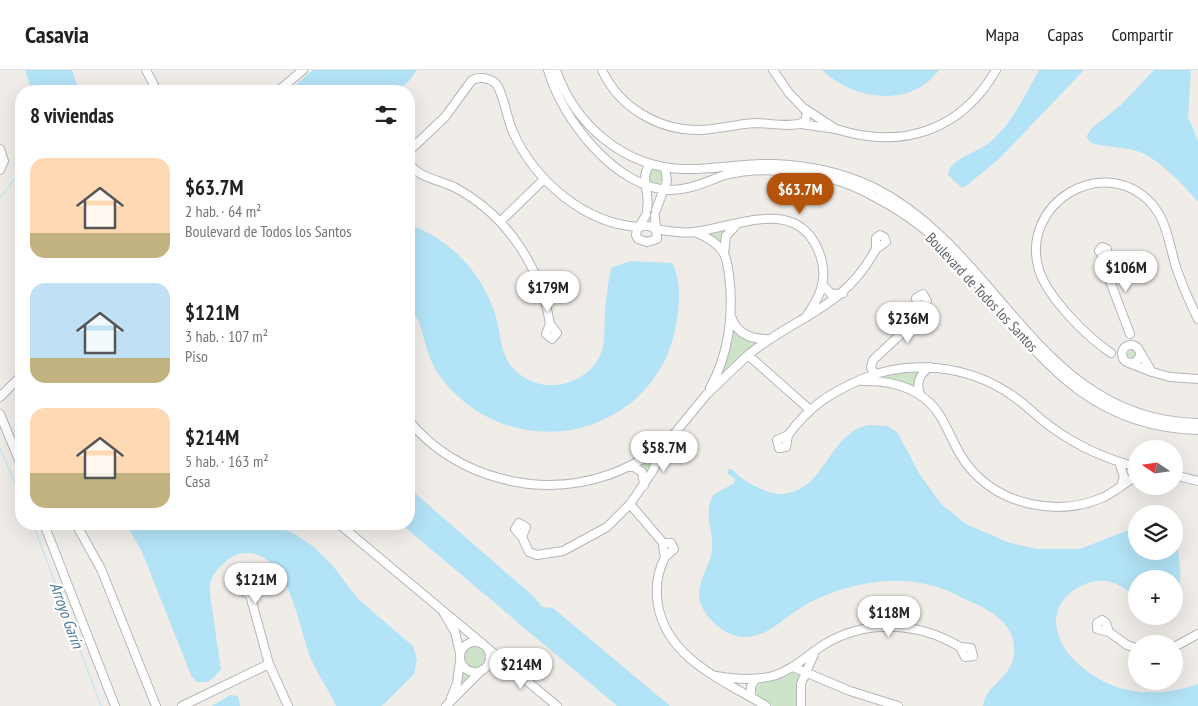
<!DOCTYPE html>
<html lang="es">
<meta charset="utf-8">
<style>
:root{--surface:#fff;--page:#f2f2f2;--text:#202124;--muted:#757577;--line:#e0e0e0;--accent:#b45309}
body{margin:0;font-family:"PT Sans Narrow",sans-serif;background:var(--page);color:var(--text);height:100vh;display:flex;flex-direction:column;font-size:19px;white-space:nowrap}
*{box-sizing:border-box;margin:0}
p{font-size:16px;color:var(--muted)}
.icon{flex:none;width:28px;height:28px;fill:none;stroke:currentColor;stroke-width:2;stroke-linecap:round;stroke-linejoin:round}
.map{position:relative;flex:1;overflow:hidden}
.sheet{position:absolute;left:15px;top:15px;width:400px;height:445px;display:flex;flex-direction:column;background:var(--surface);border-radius:20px;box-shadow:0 5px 20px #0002}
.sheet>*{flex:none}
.needle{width:32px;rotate:283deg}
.controls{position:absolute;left:1128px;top:370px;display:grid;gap:10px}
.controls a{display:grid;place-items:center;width:55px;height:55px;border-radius:50%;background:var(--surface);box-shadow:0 5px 20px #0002;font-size:25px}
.price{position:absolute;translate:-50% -42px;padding:0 11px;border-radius:18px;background:#fff;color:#222;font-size:16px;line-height:32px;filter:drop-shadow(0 1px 2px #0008)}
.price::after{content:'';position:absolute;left:50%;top:30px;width:15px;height:11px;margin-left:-8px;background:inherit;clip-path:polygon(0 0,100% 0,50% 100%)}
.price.on{background:var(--accent);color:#fff}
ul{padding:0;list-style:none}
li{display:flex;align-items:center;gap:15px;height:125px;padding:0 15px}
li span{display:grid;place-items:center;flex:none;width:140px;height:100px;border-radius:15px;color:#555}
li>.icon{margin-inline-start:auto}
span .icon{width:60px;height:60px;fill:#fffc;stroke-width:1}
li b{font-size:21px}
h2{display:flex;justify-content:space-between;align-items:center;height:60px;padding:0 15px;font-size:21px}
header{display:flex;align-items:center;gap:30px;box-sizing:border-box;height:70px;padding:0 25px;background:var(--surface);border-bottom:1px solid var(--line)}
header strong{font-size:24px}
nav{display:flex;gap:28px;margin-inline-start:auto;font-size:18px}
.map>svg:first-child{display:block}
.green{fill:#cde4c8}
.water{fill:#b3e3f6}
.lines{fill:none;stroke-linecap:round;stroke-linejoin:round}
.stream{stroke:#b3e3f6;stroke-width:1}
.minor-casing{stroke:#b3b6b9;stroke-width:10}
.minor{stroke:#fff;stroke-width:8}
.labels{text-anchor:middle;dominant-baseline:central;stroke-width:4.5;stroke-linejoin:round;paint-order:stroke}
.street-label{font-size:15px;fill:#606467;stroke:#fff}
.water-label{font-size:16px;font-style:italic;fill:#497b97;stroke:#fff}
</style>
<header>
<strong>Casavia</strong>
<nav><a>Mapa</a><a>Capas</a><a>Compartir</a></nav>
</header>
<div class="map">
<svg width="1198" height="636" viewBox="0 0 1198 636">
<rect width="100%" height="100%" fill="#f0ede9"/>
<!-- green -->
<path class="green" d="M648 106a8 8 0 1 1 16 0a8 8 0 1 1-16 0Z
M729,155l-7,20 -15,-11v-4z
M733,259l27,14 -37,33 -4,1z
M1126 284a6 6 0 1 1 12 0a6 6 0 1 1-12 0Z
M921,300l-6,18 -14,-7 -22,-5 1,-2z
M657,383l2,1 -12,20 -8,-10z
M464 587a12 12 0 1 1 24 0a12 12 0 1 1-24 0Z
M462,599l14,5 -20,20z
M794,600l7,2 -3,34h-25l-15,-9 -3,-7 5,-7z"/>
<!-- water -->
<path class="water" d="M25,0h47l7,21h-47z
M313,0h104l-7,10 -13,11h-109z
M822,0h117c-28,39 -86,30 -117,0z
M1039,0h45l-84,88 -34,28 -4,2 -14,-13c2,-17 28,-22 41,-32 22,-17 36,-48 50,-73z
M1154,0h37l-3,47 10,24v61c-15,-18 -45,-50 -69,-53 -13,-2 -26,-3 -38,-6l-5,-6 6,-9 29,-23z
M409,154c42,16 74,49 87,93 5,18 4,35 16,50 10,12 28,20 44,18 21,-2 42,-16 47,-38 2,-11 1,-23 2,-34 1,-15 3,-30 6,-45l19,-7 42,2c9,15 8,39 5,56 -16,117 -162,153 -235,60 -14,-17 -16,-38 -24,-59 -3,-5 -8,-11 -9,-16 -2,-7 0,-16 0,-23 0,-19 0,-38 0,-57z
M868,355l19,1 10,6 22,41 22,31 25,20 44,19 27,6h43l56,-22v24h38v-19c4,16 12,52 0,65v-18h-38v18c-9,-7 -18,-14 -30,-16 -23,-3 -51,17 -50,42 2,19 12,33 27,45 34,28 74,30 115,16v22h-215c3,-25 38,-29 30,-66 -5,-21 -27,-32 -44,-39 -11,-5 -22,-12 -35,-15 -44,-12 -97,-1 -135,23 -16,10 -33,28 -53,28 -20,1 -46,-21 -47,-42 0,-13 7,-24 11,-36 8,-25 -9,-40 3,-64l21,-12 1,-4 -7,-5v-5c7,0 7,4 12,8 10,7 30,18 42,17 45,-4 45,-60 86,-69z
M409,418l124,108 9,11 11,1 117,98h-53l-216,-182h8z
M126,454h148l21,10 19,13 19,19 25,33 55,47 4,13 -3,15 -32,32h-46c-7,-16 -18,-31 -25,-47 -12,-30 -22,-106 -64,-106 -10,0 -17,4 -24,11 -9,8 -15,17 -13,30l11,76 -13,12h-12l-5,-7 -49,-123z
M230,625l8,1 2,10h-28z"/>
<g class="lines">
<!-- stream -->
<path class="stream" d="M0,128l21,-28
M0,379l21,47
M33,454l68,182"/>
<!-- minor casing -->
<g class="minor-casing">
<path id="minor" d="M146,0l11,21
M548,0c14,49 68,119 123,120 20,0 36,-9 54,-15 41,-11 105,-2 142,18 28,14 54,31 76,53 81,81 124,181 255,184
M556,0c19,55 68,97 127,99 30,1 60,-6 90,-5 35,1 71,9 102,24 125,63 165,233 323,235
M602,0c17,37 56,60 96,60 19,0 38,-6 57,-7 14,0 37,5 50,-1l2,-10 -18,-19 -16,-23
M278,21l25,-21
M801,54l35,5 -31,-20
M836,59c66,21 125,2 160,-59
M0,79l4,12 -4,9
M409,81l36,-34 27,-37c8,-4 19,-2 25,5 7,11 10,34 16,47 22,49 72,92 126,95l7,-12
M409,92c6,15 31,18 45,25 52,27 87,80 96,137
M647,139c4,-16 -9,-33 4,-45
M656,140l11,-29 -2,-14
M655,146l1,13c12,2 26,5 38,3 44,-5 107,-39 127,26 7,23 -2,41 -16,60
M501,151l43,-42
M649,156l7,3 1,10 -10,3 -9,-3 -2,-4 1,-6 5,-3z
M695,162c10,4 22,11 28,20 4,6 5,16 6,23 5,38 0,79 -19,113
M880,165l4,2 2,5 -10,7v-11z
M1102,177l5,2 -3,8 -5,-6z
M724,184l2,-18 12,-13
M1104,187l6,24 20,53
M823,215l8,9 12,-1
M923,224l4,7 -9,8 -2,-11z
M731,246c5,17 19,23 36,23
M550,254l7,9 -5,6 -6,-5z
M1122 284a9 9 0 1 1 18 0a9 9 0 1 1-18 0Z
M1111,283c-24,-16 -63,-55 -72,-83 -20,-66 64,-118 112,-67 17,19 18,43 26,67 6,17 13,33 21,49
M748,285c49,-40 95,-45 128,-106
M1129,293l23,9 -12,-20
M1152,302l18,5 28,2
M874,304l-3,-7 2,-7 30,-28 15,-23
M863,311c32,-1 64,9 80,40 9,16 14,32 26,46 32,39 90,50 135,30 12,-6 21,-14 32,-21
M920,324c-4,-12 -1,-20 10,-27
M0,327l21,-21
M0,344l21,51
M409,351c48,57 129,78 199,54 21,-7 39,-18 57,-30
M788,365c22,-29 40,-41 74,-56 47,-20 105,-14 148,15 16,10 29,25 44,35 25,18 53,30 82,38
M788,365l-2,12 -7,1 -2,-8z
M1119,392l5,15 -3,9
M628,397h6l8,5 2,13
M1174,405l24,6
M630,434l34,40
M519,453l7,4 -4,10 -7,-8z
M44,454l71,182
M76,454l25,45 55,137
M339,454l103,86
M522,467l7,15 8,3 26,-4 44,-24 23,-23 22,-32 13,-27 42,-51 41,-39 61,54
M666,473h5l3,6 -9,8 -2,-10z
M665,487c-8,16 -10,31 -7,48 9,54 67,76 108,101
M244,514l6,2v9l-8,-5z
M250,525l19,69 19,42
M1102,550l4,3 3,9 -12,-3v-6z
M1109,562l18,13 9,3
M460 587a15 15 0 1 1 30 0a15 15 0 1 1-30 0Z
M960,577l11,1 2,8 -8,1z
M1174,577l24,-13
M460,583l-5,-21 -13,-22 115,96
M793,597l57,24 48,15
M716,606c18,3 38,5 57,0 20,-6 34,-21 52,-32 41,-25 94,-22 135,3
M751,627v-10l4,-8
M451,628l6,-15 3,-22
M182,636l87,-42
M446,636l36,-36
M801,636v-22l13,-30"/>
</g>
<!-- minor -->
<use href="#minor" class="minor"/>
</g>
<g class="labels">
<!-- street labels -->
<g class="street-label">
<text transform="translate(982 222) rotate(47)">Boulevard de Todos los Santos</text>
</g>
<!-- water labels -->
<g class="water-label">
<text transform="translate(67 545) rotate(70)">Arroyo Garín</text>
</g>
</g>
</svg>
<div class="controls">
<a><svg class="needle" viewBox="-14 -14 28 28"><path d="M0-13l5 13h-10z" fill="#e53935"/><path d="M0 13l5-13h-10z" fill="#757577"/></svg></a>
<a><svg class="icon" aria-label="layers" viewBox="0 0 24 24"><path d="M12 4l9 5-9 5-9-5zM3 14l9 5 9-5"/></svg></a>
<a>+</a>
<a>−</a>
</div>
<b class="price on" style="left:800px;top:145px">$63.7M</b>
<b class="price" style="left:1126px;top:223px">$106M</b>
<b class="price" style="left:548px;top:243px">$179M</b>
<b class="price" style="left:908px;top:274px">$236M</b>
<b class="price" style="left:664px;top:403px">$58.7M</b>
<b class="price" style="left:256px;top:535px">$121M</b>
<b class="price" style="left:889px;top:568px">$118M</b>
<b class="price" style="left:521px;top:620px">$214M</b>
<section class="sheet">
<h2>8 viviendas<svg class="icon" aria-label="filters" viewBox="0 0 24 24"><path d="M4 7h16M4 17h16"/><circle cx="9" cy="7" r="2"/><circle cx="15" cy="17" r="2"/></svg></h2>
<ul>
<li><span style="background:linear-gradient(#ffd9b3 75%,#c2b280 0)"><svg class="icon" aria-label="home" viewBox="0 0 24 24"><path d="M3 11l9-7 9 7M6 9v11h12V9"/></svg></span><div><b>$63.7M</b><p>2 hab. · 64 m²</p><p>Boulevard de Todos los Santos</p></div></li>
<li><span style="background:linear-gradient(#bfe0f5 75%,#c2b280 0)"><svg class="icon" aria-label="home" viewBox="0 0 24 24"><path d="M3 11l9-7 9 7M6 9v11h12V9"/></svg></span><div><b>$121M</b><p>3 hab. · 107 m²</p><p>Piso</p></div></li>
<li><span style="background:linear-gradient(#ffd9b3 65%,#c2b280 0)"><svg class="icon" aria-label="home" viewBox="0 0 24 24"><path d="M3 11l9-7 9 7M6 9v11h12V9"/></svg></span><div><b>$214M</b><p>5 hab. · 163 m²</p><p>Casa</p></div></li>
</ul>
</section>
</div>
